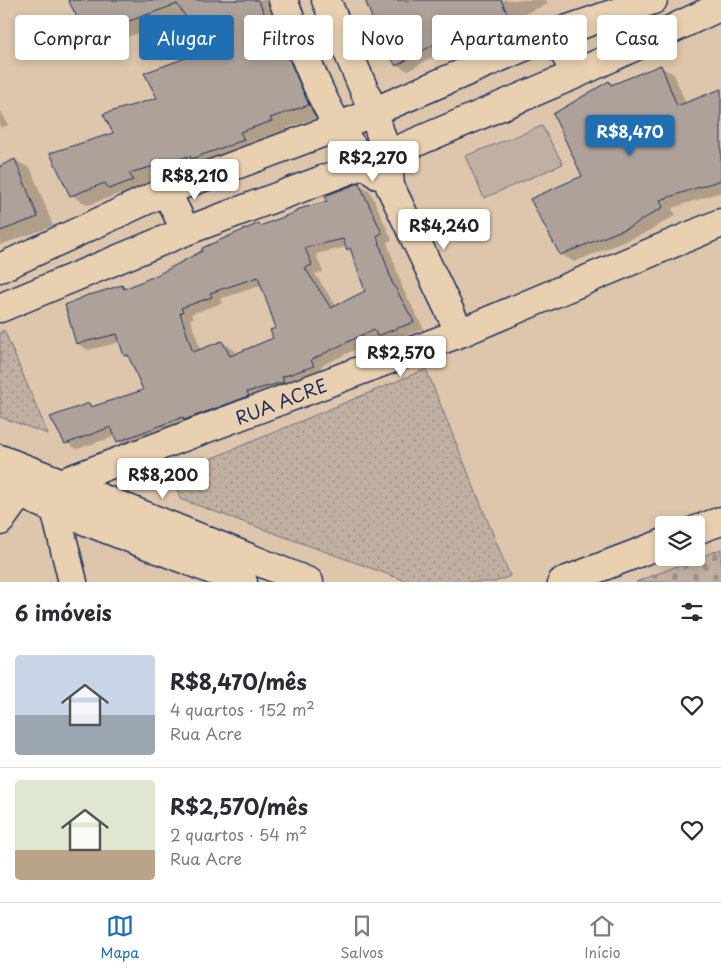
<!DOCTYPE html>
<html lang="pt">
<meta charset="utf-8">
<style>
:root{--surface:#fff;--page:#f7f7f7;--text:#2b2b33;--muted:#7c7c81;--line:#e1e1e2;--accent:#1f6fb2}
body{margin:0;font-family:"Playpen Sans",sans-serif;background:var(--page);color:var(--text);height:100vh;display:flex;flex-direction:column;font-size:19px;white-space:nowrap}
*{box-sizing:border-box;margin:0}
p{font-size:16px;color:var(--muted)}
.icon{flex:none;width:28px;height:28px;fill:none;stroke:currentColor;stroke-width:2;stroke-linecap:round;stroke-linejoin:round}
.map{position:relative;height:582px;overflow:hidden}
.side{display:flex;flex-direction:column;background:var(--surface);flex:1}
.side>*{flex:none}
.hud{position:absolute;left:15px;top:15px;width:691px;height:45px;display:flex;gap:10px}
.controls{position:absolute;left:655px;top:516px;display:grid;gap:10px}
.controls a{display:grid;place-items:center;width:50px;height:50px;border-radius:5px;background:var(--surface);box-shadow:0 2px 8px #0003;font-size:25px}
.price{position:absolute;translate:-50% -42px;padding:0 11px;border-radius:5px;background:#fff;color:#222;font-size:16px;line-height:32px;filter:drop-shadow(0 1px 2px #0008)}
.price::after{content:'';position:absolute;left:50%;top:30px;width:15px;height:11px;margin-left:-8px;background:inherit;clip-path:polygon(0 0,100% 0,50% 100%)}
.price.current{background:var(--accent);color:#fff}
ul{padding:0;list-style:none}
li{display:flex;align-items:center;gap:15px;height:125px;padding:0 15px}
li+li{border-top:1px solid var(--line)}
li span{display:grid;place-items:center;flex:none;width:140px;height:100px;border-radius:5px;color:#555}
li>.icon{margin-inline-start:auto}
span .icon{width:60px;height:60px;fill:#fffc;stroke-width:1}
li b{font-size:21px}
h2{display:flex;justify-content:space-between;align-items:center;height:60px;padding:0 15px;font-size:21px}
.tag{padding:0 18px;border-radius:5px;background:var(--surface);box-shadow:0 2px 8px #0003;font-size:18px;line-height:45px}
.tag.current{background:var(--accent);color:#fff}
.menu{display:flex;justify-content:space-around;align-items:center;height:70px;border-top:1px solid var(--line);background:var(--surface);font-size:14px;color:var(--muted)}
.menu a{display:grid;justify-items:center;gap:2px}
.menu .current{color:var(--accent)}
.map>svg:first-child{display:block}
.grass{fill:#c0b0a1;stroke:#6e7080}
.cemetery{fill:url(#cemetery-stones);stroke:#6e7080}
.park{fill:url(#park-dots);stroke:#6e7080}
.shadow{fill:#0003;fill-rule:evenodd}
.building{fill:#ada199;stroke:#1b2f5e;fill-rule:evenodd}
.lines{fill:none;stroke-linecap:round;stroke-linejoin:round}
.minor-casing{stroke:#1b2f5e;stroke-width:31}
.major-casing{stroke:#1b2f5e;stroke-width:31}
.minor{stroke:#e9d0b1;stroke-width:28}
.major{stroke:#e9d0b1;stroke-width:28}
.labels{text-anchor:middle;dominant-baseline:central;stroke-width:4;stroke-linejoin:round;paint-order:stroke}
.street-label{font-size:18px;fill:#1b2f5e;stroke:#e9d0b1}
</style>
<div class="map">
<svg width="721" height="582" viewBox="0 0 721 582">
<defs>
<pattern id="cemetery-stones" width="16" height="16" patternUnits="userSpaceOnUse" patternTransform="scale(1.25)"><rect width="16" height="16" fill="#c0b0a1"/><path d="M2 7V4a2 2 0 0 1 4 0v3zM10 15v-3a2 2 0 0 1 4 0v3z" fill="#9b9086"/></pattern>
<pattern id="park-dots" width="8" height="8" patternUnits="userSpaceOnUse" patternTransform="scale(1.25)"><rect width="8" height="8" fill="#c0b0a1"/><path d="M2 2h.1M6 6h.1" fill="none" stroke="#9b9086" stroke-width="1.8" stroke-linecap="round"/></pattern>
</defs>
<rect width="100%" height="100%" fill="#ddc6ac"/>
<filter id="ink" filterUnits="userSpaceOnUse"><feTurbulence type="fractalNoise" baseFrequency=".02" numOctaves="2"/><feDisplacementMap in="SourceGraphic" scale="10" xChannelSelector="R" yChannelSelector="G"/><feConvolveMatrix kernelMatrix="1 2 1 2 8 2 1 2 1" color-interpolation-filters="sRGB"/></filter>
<g filter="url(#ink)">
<!-- grass -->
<path class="grass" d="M542,126l21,38 -79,34 -19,-42z"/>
<!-- cemetery -->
<path class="cemetery" d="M721,549v33h-85z"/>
<!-- park -->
<path class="park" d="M4,330l44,104 -48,-17v-85z
M426,369l84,207 -15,6h-86l-229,-83 -4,-14 5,-14z"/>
<!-- shadow -->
<path class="shadow" d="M70,0h200l56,115 -39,13 1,2 -32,12 4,8 -115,33 4,7 -22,8 -8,-4 -31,11 -17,-10 88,-96 51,-49 -24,-34 -81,29 -17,-10z
M367,0h179l2,4 -32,13 2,4 -24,10 -2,-1 -31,17 -5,-3 -48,27 -11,-6z
M661,67l13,7 12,30 35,-14v102l-49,16 4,7 -31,18 -71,29 -13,-8 48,-172 5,3z
M0,109l8,16 -8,3z
M15,160l16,9 22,57 -53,19v-78z
M359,184l11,7 22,49 -5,2 16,47 21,40 -35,12 -8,-4 -60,29 3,7 -195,75 -11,-7 -2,-5 -39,13 -11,-6 23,-38 5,3 51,-18 -13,-31 -7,-4 -4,-13 -33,8 -11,-7 45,-57 5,3 31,-13 101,-52 4,3 66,-26zM347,247l5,4 15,41 -30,15 -22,-33 8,-2 -7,-18zM262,285l15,44 -2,9 -39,17 -3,-6 -11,-7 -21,8 -11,-31 4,-1 -3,-4 31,-11 -2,-4z"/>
<!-- building -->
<path class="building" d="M68,0h190l22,47 3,-2 26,60 -39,13 2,3 -32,11 4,8 -53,19 -1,-3 -61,17 4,7 -24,9 -4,-6 -35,13 -20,-43 63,-20 -10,-19 54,-16 -13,-25 64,-23 -31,-46 -90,32z
M365,0h136l7,15 -26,11 -1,-2 -32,17 -2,-4 -51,29 -14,-22z
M661,65l16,41 44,-17v91l-61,20 3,7 -31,19 -72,29 -30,-56 52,-23 -29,-62 56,-33 2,4z
M15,159l23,58 -38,14v-65z
M359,183l23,50 -5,3 15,46 22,40 -37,14 -3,-7 -63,31 3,6 -32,11 2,5 -37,10 2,4 -65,24 -1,-3 -66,25 -6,-15 -46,17 -15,-27 39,-14 2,4 52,-17 -15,-35 -4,1 -7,-22 -41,10 -11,-39 25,-11v1l32,-10 2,4 33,-14 45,-24v-3l57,-25 1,3 36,-14v-2l31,-9 -2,-5zM343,239l4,11 3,-2 15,43 -34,17 -26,-40 7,-3 -7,-17zM258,277l18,51 -6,2 3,8 -43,18 -8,-15 -29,11 -13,-39 3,-1 -2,-4 31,-11 -2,-4z"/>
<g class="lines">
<!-- minor casing -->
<g class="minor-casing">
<path id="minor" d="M283,0c23,59 46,132 95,175
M326,0l47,111 14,43 3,32 70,147
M554,34l22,40
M166,191l20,40
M0,268l166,-77 172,-64 216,-93 99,-34
M0,308l186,-77 179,-67 211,-90 145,-68
M0,521l20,-28
M696,530l25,-9
M73,582l-18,-73 6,-26 399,-150 261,-110
M562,582l102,-39"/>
</g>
<!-- major casing -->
<g class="major-casing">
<path id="major" d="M0,459l106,41 203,82
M0,485l55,24 188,73"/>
</g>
<!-- minor -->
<use href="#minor" class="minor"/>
<!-- major -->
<use href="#major" class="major"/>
</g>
</g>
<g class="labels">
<!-- street labels -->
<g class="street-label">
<text transform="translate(281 401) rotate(-21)">RUA ACRE</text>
</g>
</g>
</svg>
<div class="controls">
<a><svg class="icon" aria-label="layers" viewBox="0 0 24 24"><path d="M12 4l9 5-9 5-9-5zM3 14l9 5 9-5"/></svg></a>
</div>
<b class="price current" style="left:630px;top:157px">R$8,470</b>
<b class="price" style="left:373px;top:183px">R$2,270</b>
<b class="price" style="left:195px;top:201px">R$8,210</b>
<b class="price" style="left:444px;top:251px">R$4,240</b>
<b class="price" style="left:401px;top:378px">R$2,570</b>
<b class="price" style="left:163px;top:500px">R$8,200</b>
<div class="hud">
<a class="tag">Comprar</a>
<a class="tag current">Alugar</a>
<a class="tag">Filtros</a>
<a class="tag">Novo</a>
<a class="tag">Apartamento</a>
<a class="tag">Casa</a>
</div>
</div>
<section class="side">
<h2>6 imóveis<svg class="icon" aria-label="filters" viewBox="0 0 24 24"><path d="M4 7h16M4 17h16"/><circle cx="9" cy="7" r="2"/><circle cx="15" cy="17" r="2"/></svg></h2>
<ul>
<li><span style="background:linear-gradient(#c9d6e8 60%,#9aa5b1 0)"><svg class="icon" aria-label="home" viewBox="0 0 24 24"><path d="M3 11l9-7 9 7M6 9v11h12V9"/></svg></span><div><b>R$8,470/mês</b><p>4 quartos · 152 m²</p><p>Rua Acre</p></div><svg class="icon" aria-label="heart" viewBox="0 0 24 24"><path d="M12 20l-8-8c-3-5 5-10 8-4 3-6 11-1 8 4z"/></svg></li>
<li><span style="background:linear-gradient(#dfe7d0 70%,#b9a48a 0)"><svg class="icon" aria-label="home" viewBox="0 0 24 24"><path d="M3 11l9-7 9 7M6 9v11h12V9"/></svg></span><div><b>R$2,570/mês</b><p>2 quartos · 54 m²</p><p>Rua Acre</p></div><svg class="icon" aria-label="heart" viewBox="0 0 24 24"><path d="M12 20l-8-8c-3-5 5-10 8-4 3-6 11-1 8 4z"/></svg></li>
</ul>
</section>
<nav class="menu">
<a class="current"><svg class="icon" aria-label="map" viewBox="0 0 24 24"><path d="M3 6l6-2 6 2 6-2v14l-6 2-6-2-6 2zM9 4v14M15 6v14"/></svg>Mapa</a>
<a><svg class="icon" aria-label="saved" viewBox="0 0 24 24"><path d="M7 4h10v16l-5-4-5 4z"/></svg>Salvos</a>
<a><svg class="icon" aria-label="home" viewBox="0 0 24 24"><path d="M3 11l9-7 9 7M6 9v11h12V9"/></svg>Início</a>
</nav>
